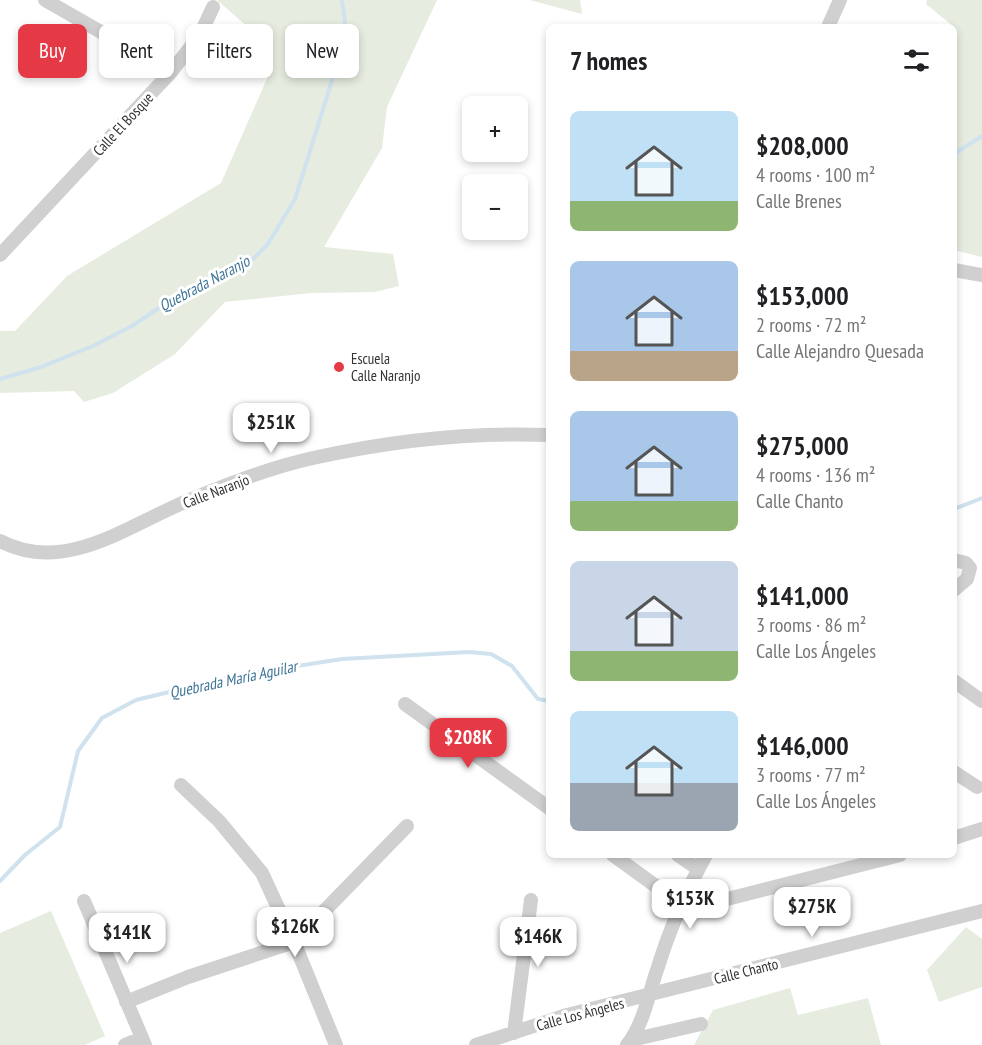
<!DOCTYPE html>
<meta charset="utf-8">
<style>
:root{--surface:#fff;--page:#f6f6f6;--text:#202124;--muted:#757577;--accent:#e63946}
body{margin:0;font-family:"PT Sans Narrow",sans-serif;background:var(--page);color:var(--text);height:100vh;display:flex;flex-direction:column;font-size:22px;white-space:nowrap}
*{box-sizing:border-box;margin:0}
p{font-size:20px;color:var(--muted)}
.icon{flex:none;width:33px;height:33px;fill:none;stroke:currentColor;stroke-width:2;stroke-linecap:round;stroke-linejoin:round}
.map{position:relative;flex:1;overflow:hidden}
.drawer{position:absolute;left:546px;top:24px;width:411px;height:834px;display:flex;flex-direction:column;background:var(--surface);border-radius:9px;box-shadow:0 3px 9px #0003}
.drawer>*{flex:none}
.banner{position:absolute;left:18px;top:24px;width:438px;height:54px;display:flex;gap:12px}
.fabs{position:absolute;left:462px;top:96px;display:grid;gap:12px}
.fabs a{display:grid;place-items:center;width:66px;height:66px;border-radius:9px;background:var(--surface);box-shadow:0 3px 9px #0003;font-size:30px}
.price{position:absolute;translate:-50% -51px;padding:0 14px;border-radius:12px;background:#fff;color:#222;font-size:20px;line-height:39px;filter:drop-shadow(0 2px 3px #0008)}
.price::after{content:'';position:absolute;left:50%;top:36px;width:18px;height:14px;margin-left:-9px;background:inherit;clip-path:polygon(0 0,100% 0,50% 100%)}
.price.selected{background:var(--accent);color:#fff}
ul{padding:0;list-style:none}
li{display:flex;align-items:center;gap:18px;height:150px;padding:0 24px}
li span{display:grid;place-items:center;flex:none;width:168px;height:120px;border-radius:9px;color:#555}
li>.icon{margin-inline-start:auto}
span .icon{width:72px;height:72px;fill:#fffc;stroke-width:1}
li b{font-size:26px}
h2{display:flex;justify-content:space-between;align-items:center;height:72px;padding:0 24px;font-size:26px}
.tag{padding:0 21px;border-radius:9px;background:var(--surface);box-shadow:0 3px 9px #0003;font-size:21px;line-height:54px}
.tag.selected{background:var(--accent);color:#fff}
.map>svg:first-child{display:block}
.green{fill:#e6ecdf}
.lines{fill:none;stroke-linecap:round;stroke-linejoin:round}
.stream{stroke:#cfe2ee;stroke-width:4}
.minor{stroke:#d0d0d0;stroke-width:14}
.poi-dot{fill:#e63946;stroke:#fff;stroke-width:2}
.labels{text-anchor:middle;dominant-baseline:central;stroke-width:6;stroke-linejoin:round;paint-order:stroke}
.street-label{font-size:15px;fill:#333;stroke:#fff}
.poi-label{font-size:15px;fill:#333;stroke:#fff;text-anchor:start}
.water-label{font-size:16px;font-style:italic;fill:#3f7597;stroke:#fff}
</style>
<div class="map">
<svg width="982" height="1045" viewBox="0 0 982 1045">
<rect width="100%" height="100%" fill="#fff"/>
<!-- green -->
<path class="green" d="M217,0h220l-50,107 -5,41 -58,99 69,7 6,32 -24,6 -64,1 -86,9 -50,52 -62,39 -29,9 -10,-11 -74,2v-62h15l52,-55 154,-93 49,-111 -11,-35z
M530,0h50l2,14z
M927,0h55v257l-28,-7v-223l-28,-23z
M51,911l54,125 -20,9h-85v-112z
M966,927l16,12v48l-43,15 -12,-32z
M790,988l8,27 70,-17 13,47h-187l19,-35z"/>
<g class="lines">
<!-- stream -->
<path class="stream" d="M954,154l28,-18
M0,379l41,-12 52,-21 39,-20 48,-32 68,-30 20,-20 27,-45 40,-128 10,-49 -3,-22
M954,509l28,-11
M0,881l25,-26 35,-28 18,-76 24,-33 34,-18 104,-25 102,-16 127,-7 22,2 21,12 26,33 11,2"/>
<!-- minor -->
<path class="minor" d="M45,0l126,72
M828,27l12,-27
M0,255l171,-183 29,-37 13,-28
M954,270l28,5
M0,541c66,35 131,-18 192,-42 38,-16 80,-32 121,-41 76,-17 158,-26 236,-23
M954,560l12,3 4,5 -3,11 -13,11
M954,681l28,20
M405,704l144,104
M954,772l23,15
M181,785l38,36 43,52 32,69 42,103
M954,838l28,-9
M613,855l69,50
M678,855l20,14
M84,901l61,144
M680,911l220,-56
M126,1002l62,-25 106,-35 113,-116
M514,1033l17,-133
M631,1040l70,-16
M125,1045l17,-7
M476,1045l91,-30 415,-104
M627,1045c17,-21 22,-53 31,-78 11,-36 30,-79 48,-112"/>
</g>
<!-- markers -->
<circle class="poi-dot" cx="339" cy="367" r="6"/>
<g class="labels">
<!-- street labels -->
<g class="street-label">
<text transform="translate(123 124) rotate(-47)">Calle El Bosque</text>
<text transform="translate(216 491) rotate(-21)">Calle Naranjo</text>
<text transform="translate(746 971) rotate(-14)">Calle Chanto</text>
<text transform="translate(580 1014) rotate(-15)">Calle Los Ángeles</text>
</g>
<!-- poi labels -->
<g class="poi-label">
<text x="351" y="358">Escuela<tspan x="351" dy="17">Calle Naranjo</tspan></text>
</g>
<!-- water labels -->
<g class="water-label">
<text transform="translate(204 283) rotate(-28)">Quebrada Naranjo</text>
<text transform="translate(233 679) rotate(-12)">Quebrada María Aguilar</text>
</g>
</g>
</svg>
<div class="fabs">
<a>+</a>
<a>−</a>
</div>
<b class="price" style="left:271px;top:454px">$251K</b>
<b class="price selected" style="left:468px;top:769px">$208K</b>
<b class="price" style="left:690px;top:930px">$153K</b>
<b class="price" style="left:812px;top:938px">$275K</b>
<b class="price" style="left:295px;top:958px">$126K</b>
<b class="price" style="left:127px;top:964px">$141K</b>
<b class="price" style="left:538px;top:968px">$146K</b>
<div class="banner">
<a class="tag selected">Buy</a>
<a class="tag">Rent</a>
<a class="tag">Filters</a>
<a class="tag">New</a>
</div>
<section class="drawer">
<h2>7 homes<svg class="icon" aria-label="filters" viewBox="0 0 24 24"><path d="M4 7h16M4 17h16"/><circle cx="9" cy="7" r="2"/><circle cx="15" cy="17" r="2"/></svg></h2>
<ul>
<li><span style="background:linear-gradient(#bfe0f5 75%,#8fb573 0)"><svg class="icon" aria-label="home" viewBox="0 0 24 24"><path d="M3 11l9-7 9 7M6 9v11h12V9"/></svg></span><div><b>$208,000</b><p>4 rooms · 100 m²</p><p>Calle Brenes</p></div></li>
<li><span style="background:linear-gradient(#a9c7e8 75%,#b9a48a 0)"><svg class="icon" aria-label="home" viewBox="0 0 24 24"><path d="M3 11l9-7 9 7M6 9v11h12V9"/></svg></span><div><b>$153,000</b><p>2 rooms · 72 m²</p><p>Calle Alejandro Quesada</p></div></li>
<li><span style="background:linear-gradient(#a9c7e8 75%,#8fb573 0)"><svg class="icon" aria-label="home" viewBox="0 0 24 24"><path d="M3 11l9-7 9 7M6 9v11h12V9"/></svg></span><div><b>$275,000</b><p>4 rooms · 136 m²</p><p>Calle Chanto</p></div></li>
<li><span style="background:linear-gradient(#c9d6e8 75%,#8fb573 0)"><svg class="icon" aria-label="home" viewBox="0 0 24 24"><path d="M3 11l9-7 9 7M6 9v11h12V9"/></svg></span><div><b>$141,000</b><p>3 rooms · 86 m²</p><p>Calle Los Ángeles</p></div></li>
<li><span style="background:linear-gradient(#bfe0f5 60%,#9aa5b1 0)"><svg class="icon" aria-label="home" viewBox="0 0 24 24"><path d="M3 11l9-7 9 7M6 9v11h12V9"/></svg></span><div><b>$146,000</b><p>3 rooms · 77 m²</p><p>Calle Los Ángeles</p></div></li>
</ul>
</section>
</div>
